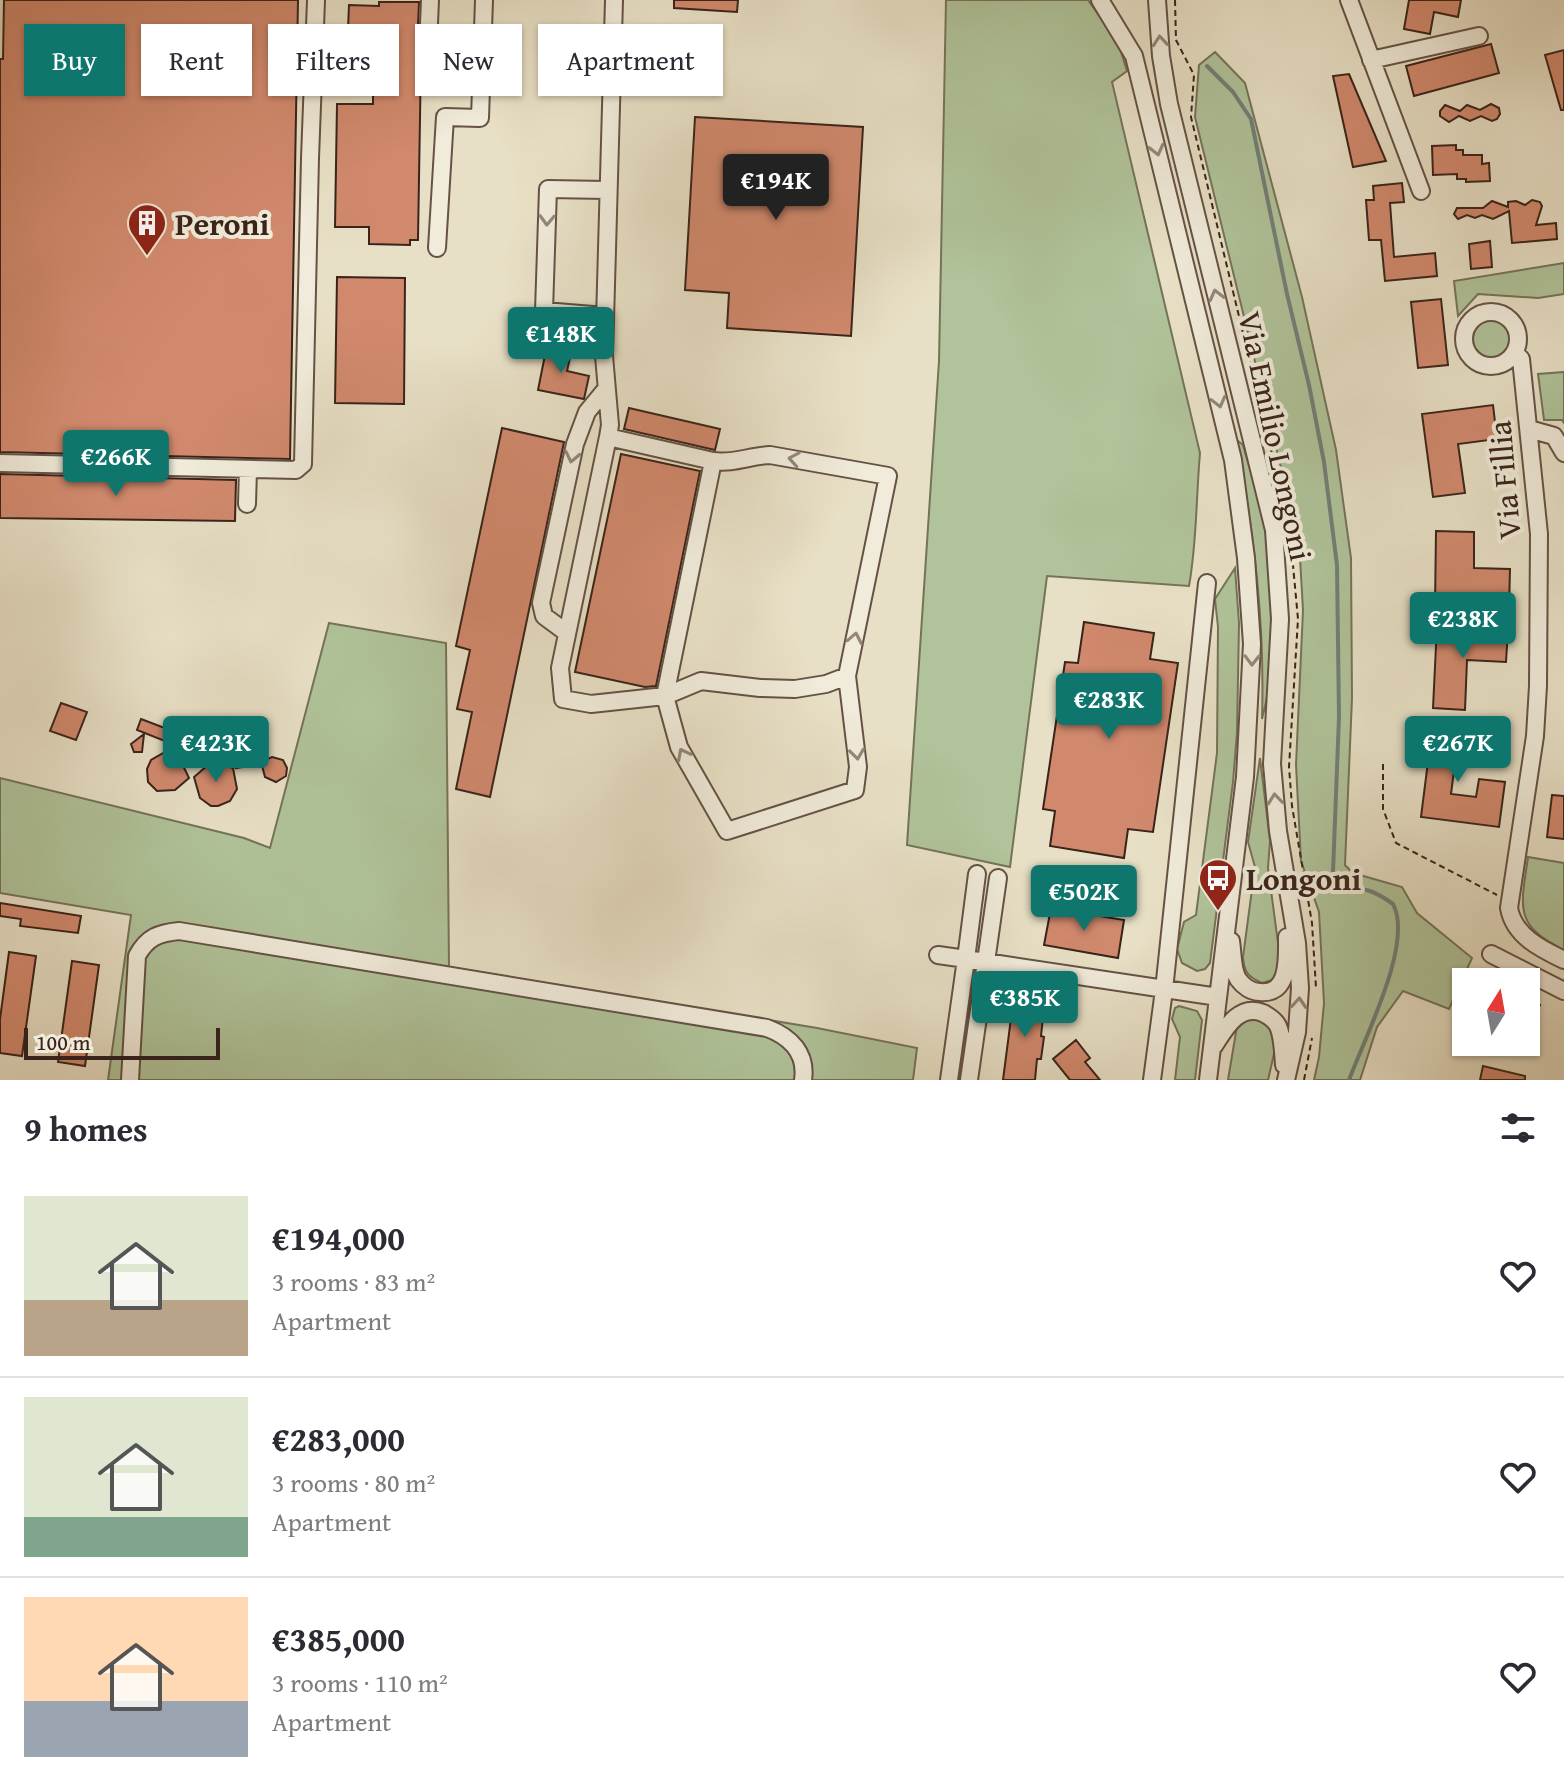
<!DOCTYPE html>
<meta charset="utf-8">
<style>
:root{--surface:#fff;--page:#f2f2f3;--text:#2b2b33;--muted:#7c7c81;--line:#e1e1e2;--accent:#0f766e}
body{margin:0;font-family:"Gentium Book Plus",serif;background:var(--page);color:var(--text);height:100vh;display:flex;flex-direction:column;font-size:30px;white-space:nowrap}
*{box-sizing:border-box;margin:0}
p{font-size:26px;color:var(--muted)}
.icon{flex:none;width:44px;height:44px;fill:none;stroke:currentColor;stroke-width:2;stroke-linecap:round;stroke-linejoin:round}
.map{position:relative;height:1080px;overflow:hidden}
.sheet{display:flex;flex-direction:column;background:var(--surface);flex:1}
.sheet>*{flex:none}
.hud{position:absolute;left:24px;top:24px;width:800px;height:72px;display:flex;gap:16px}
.needle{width:52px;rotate:11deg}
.fabs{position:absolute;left:1452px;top:968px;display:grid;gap:16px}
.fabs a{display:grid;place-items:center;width:88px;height:88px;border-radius:0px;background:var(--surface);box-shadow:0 2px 6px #0004;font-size:40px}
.scale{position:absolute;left:24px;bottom:20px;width:196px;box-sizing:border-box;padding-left:8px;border:4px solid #39231a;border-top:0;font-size:22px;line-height:28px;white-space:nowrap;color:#39231a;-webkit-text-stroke:6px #f0ebda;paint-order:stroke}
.price{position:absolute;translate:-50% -68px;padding:0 18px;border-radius:8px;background:var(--accent);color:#fff;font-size:26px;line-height:52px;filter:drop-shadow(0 2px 4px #0008)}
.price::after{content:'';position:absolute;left:50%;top:48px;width:24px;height:18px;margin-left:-12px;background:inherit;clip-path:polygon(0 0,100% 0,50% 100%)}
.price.selected{background:#222;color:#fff}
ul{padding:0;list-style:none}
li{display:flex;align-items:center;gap:24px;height:200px;padding:0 24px}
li+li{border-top:2px solid var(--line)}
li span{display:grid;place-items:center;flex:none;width:224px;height:160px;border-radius:0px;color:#555}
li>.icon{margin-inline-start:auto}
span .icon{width:96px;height:96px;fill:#fffc;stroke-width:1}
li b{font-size:34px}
h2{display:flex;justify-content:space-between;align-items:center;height:96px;padding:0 24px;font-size:34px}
.tag{padding:0 28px;border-radius:0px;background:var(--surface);box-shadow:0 2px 6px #0004;font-size:28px;line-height:72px}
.tag.selected{background:var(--accent);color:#fff}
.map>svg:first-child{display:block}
.green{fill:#b0c39a;stroke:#74735a;stroke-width:2}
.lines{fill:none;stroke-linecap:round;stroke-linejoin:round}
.stream{stroke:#717f78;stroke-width:4}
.building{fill:#d1896d;stroke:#39231a;stroke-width:2}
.minor-casing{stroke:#655245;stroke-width:20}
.path{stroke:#39231a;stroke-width:2;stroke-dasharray:6 4;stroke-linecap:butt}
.minor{stroke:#f0ebda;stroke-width:16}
.oneway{stroke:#94877a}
.labels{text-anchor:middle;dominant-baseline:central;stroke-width:8;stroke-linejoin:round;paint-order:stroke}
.poi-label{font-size:32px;font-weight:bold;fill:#39231a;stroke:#f0ebda;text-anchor:start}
.street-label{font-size:32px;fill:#39231a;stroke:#f0ebda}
</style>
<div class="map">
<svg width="1564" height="1080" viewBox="0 0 1564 1080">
<rect width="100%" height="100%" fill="#e8e0c6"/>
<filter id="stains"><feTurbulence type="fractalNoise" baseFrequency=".0025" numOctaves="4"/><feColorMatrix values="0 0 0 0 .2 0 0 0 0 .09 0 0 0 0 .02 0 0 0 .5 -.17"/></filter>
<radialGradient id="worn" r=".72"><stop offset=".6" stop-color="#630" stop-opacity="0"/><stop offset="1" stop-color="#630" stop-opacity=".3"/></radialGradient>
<!-- green -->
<path class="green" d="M946,0h142l30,42 9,29 -15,11 88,371c-4,45 -3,89 -11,133l-142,-10 -37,291 -103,-22 32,-484z
M1215,52l30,31 57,214 34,153 15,108 1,140 -7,167 8,8 49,14 15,26 55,45 -23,51 -46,-18 -26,36 -17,53h-46l5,-23 5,-54 -5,-91 -18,-51 -5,-96 7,-155 -4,-69 -104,-424 4,-52z
M1564,263v31l-26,4 -60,-4 -20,22 -4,-35z
M1473 339a19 19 0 1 1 38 0a19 19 0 1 1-38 0Z
M1564,372v51l-2,-3h-18l-6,-46z
M1237,440l6,5c7,25 16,51 21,77 10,62 14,137 -2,197 3,-98 -8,-183 -25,-279z
M1235,568l4,55 -2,109 -4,50 -23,181 -5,6 -8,2 -15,-8 -5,-14 7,-27 12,-7 21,-162 1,-126 -3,-28z
M329,623l117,20 3,324 368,61 100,20 -4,32h-805l23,-165 -131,-22v-115l244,60 26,10z
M1260,758l10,83 -2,27 13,97 -6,14 -13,4c-14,-6 -18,-11 -19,-26l12,-90 -7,-25z
M1528,857l36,6v87c-51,-25 -43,-43 -36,-93z
M1179,1006l18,5 5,9 -7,60h-20l5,-43 -8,-18 3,-11z
M1265,1017l12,24 -9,39h-40l9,-54 5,-7z"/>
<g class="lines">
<!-- stream -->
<path class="stream" d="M1207,66l26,26 18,27 36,175 22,91 15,77 13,103 2,152 -6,155c5,17 22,14 37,19 9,3 16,8 23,13 21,39 -29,135 -44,176"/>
</g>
<!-- building -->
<path class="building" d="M4,0h294l-8,459 -290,-7v-393h3z
M674,0h64l-1,12 -63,-4z
M1409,0h52l-3,17 -24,-5 -4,22 -26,-5z
M379,2h40l-2,45 4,9 -3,184h-8v5l-41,-1v-17h-34l2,-123h36v-25l-44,-1v-48h19l1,-25 30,1z
M1491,44l8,29 -85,23 -8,-30z
M1564,50v60h-3l-16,-55z
M1349,74l37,87 -33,6 -20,-91z
M1491,104l8,4 1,6 -3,5 -5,2 -11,-5 -11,5 -11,-5 -10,6 -9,-6v-5l5,-6 15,6 7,-6 13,5z
M695,117l168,10 -12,209 -124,-8 2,-35 -44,-3z
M1456,145v5h7v5h19v9l7,-1 1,18 -24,1v-3h-9v-5l-24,1 -1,-29z
M1402,183l2,19 -14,1 4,54 41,-4 2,23 -52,5 -4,-41h-12l-3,-40h8l-1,-14z
M1532,200l8,2 2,4 -6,19 20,-2 1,16 -45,4 -3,-32 -16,8 -11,-4 -7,3 -8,-3 -9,4 -4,-5 3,-6h26l9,-7 16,6v-5l8,-1 9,4z
M1490,241l2,26 -21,2 -2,-25z
M337,277l68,1 -1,126 -69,-1z
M1441,299l7,66 -30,3 -7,-66z
M547,345l25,4 -5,22 22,5 -5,23 -46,-9z
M1493,405l4,34 -39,5 7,49 -32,4 -11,-83z
M629,408l91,21 -5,21 -91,-21z
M502,428l62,14 -74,355 -34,-8 16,-77 -15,-3 13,-59 -14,-4z
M621,454l79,17 -44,215 -11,1 -70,-15z
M0,474l236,6 -1,41 -235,-3z
M1436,531l38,1v36l36,1 -1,39 -74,-2z
M1084,622l70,11 -4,26 28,4 -25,169 -25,-3 -4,29 -74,-12 5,-35 -12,-2 22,-147 13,1z
M1437,625l71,4 -2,33 -39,-2 -2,50 -32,-2z
M61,703l26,9 -11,28 -26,-9z
M141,719l34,13 2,-4 34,14 -6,15 -68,-27z
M1432,730l47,6 -4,30 -20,-3 -4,31 25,3 3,-18 26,3 -6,45 -78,-10z
M144,734l-2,18h-8l-3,-8z
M174,747l15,31 -14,12 -18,1 -9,-9 -1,-13 4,-9z
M246,749l5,2 5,10 -7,5 -13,2 1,-13z
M272,757l11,3 4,8 -1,8 -10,6 -11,-5 -4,-15z
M219,764l14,4 4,21 -7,12 -12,5h-7l-11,-8 -6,-21 14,-12z
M1552,795l12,1v43l-17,-2z
M0,903l81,13 -3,17 -58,-7 1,-7 -21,-3z
M1051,908l73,12 -6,38 -74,-13z
M9,952l27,4 -14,100 -22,-3v-34z
M72,961l27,4 -14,101 -27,-4z
M1014,995l31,4 -4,37 3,1 -3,22h-4l-2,21h-32z
M1526,998l14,7 -14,28z
M1076,1040l14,18 -5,4 15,18h-30l-17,-21z
M1483,1066l42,10v4h-45z"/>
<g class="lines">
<!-- minor casing -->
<g class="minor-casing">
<path id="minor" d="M1100,0l34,56 99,404 13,98 6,86 -7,133 -37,303
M1157,0l4,56 8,48 105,426 6,89 -8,145 6,67 19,112 3,45 -3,44 -11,48
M1349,0l72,191
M428,47l2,-47
M1371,60l108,-24
M437,248l8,-131 35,1 4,-118
M1464 339a27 27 0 1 1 54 0a27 27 0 1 1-54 0Z
M605,316l-61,-5 4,-122 59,1
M1515,353l6,6 18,175 -1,152 -3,50 -26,172c5,28 32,41 55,52
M1529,429l25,7 10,17
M608,437l105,24 -48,235 -74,8 -28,-5 -3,-31z
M608,437l2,-12 -6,-69 10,-356
M713,461c21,3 36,-5 57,-6l118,21 -41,200 -21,8 -31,5 -35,-1 -59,-7 -36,15 14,51 48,84 128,-41 3,-23 -11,-91
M0,463l296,7 7,-6 7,-306 6,-158
M247,504l1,-35
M567,633l-23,-17 -3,-13 34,-159 12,-32 19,-23
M1231,941c2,12 1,28 7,38 5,7 13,13 22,13 30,3 27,-35 27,-55
M1491,954l73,37
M938,955l28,4 11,-85
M1214,1046c11,-17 25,-43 49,-33 6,3 12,7 15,13 5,11 5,27 6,39
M130,1080l7,-124c10,-19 22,-23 42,-25l588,97c24,9 40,26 36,52
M949,1080l17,-121 252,38
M969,1080l29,-202
M1152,1080l12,-90 43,-407"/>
</g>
<!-- path -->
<path class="path" d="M1175,0l1,40 18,35 -3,42 92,382
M1290,533l8,86 -9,148 3,39 20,117 4,65
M1383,764v45l13,34 101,52
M1304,1080l8,-42"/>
<!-- minor -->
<use href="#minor" class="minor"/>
</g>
<!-- one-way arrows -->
<defs><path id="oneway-chevron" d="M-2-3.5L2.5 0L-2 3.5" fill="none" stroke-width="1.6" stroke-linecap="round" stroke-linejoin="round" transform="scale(2)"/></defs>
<g class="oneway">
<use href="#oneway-chevron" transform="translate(1160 41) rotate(-95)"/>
<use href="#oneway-chevron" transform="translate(1157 150) rotate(76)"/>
<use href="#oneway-chevron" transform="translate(547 220) rotate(92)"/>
<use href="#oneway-chevron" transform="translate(1216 295) rotate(-104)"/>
<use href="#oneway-chevron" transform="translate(1219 402) rotate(76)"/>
<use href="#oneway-chevron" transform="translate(572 457) rotate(102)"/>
<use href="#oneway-chevron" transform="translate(794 459) rotate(-170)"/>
<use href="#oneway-chevron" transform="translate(855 638) rotate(-79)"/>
<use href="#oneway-chevron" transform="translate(1252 660) rotate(91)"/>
<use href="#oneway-chevron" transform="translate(683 754) rotate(-117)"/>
<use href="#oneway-chevron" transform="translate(857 754) rotate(83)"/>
<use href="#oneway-chevron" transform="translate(1275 799) rotate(-96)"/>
<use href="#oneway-chevron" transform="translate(1299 1003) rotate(-86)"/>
</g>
<!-- icons -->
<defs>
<g id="building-pin" transform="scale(2)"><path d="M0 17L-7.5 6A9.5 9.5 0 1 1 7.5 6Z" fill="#8f2418" stroke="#f0ebda"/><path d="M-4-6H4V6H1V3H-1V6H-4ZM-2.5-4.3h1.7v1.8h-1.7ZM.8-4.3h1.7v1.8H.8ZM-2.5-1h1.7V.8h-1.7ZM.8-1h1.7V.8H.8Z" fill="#fff"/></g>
<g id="bus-pin" transform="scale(2)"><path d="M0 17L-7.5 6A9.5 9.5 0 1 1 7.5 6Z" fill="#8f2418" stroke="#f0ebda"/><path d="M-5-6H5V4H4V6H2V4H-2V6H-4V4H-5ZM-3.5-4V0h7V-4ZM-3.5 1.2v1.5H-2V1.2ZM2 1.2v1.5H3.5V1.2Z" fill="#fff"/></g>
</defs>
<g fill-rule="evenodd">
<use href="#building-pin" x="147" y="223"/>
<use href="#bus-pin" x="1218" y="878"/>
</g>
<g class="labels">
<!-- poi labels -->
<g class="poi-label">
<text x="175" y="223">Peroni</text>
<text x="1246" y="878">Longoni</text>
</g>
<!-- street labels -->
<g class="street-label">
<text transform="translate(1276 436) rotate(78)">Via Emilio Longoni</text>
<text transform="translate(1504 480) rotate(-95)">Via Fillia</text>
</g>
</g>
<rect width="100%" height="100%" filter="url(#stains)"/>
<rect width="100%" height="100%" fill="url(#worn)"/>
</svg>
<div class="fabs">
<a><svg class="needle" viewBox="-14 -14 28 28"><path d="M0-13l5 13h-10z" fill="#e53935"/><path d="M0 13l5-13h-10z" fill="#7c7c81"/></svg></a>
</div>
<div class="scale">100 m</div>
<b class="price selected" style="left:776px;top:222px">€194K</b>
<b class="price" style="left:561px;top:375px">€148K</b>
<b class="price" style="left:116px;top:498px">€266K</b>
<b class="price" style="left:1463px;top:660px">€238K</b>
<b class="price" style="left:1109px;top:741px">€283K</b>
<b class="price" style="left:216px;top:784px">€423K</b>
<b class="price" style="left:1458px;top:784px">€267K</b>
<b class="price" style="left:1084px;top:933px">€502K</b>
<b class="price" style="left:1025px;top:1039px">€385K</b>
<div class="hud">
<a class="tag selected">Buy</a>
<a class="tag">Rent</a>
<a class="tag">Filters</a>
<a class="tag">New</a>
<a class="tag">Apartment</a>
</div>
</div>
<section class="sheet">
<h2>9 homes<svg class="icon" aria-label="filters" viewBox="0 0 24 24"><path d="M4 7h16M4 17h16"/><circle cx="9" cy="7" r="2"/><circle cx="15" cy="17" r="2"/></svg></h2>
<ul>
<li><span style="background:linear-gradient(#dfe7d0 65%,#b9a48a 0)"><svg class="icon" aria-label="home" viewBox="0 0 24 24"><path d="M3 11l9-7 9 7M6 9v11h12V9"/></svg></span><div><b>€194,000</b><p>3 rooms · 83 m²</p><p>Apartment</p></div><svg class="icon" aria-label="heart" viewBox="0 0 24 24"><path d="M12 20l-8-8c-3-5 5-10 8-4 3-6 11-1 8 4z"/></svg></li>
<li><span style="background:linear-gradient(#dfe7d0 75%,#7fa58c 0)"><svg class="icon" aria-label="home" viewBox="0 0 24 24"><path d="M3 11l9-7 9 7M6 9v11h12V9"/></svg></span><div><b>€283,000</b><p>3 rooms · 80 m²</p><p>Apartment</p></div><svg class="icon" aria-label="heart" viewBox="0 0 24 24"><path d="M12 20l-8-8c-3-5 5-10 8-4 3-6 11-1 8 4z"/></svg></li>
<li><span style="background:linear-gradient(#ffd9b3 65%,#9aa5b1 0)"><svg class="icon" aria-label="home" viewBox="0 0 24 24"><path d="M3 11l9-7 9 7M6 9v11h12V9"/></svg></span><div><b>€385,000</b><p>3 rooms · 110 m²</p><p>Apartment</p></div><svg class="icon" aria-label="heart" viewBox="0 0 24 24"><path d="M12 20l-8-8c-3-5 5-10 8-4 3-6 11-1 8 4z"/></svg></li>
</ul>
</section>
